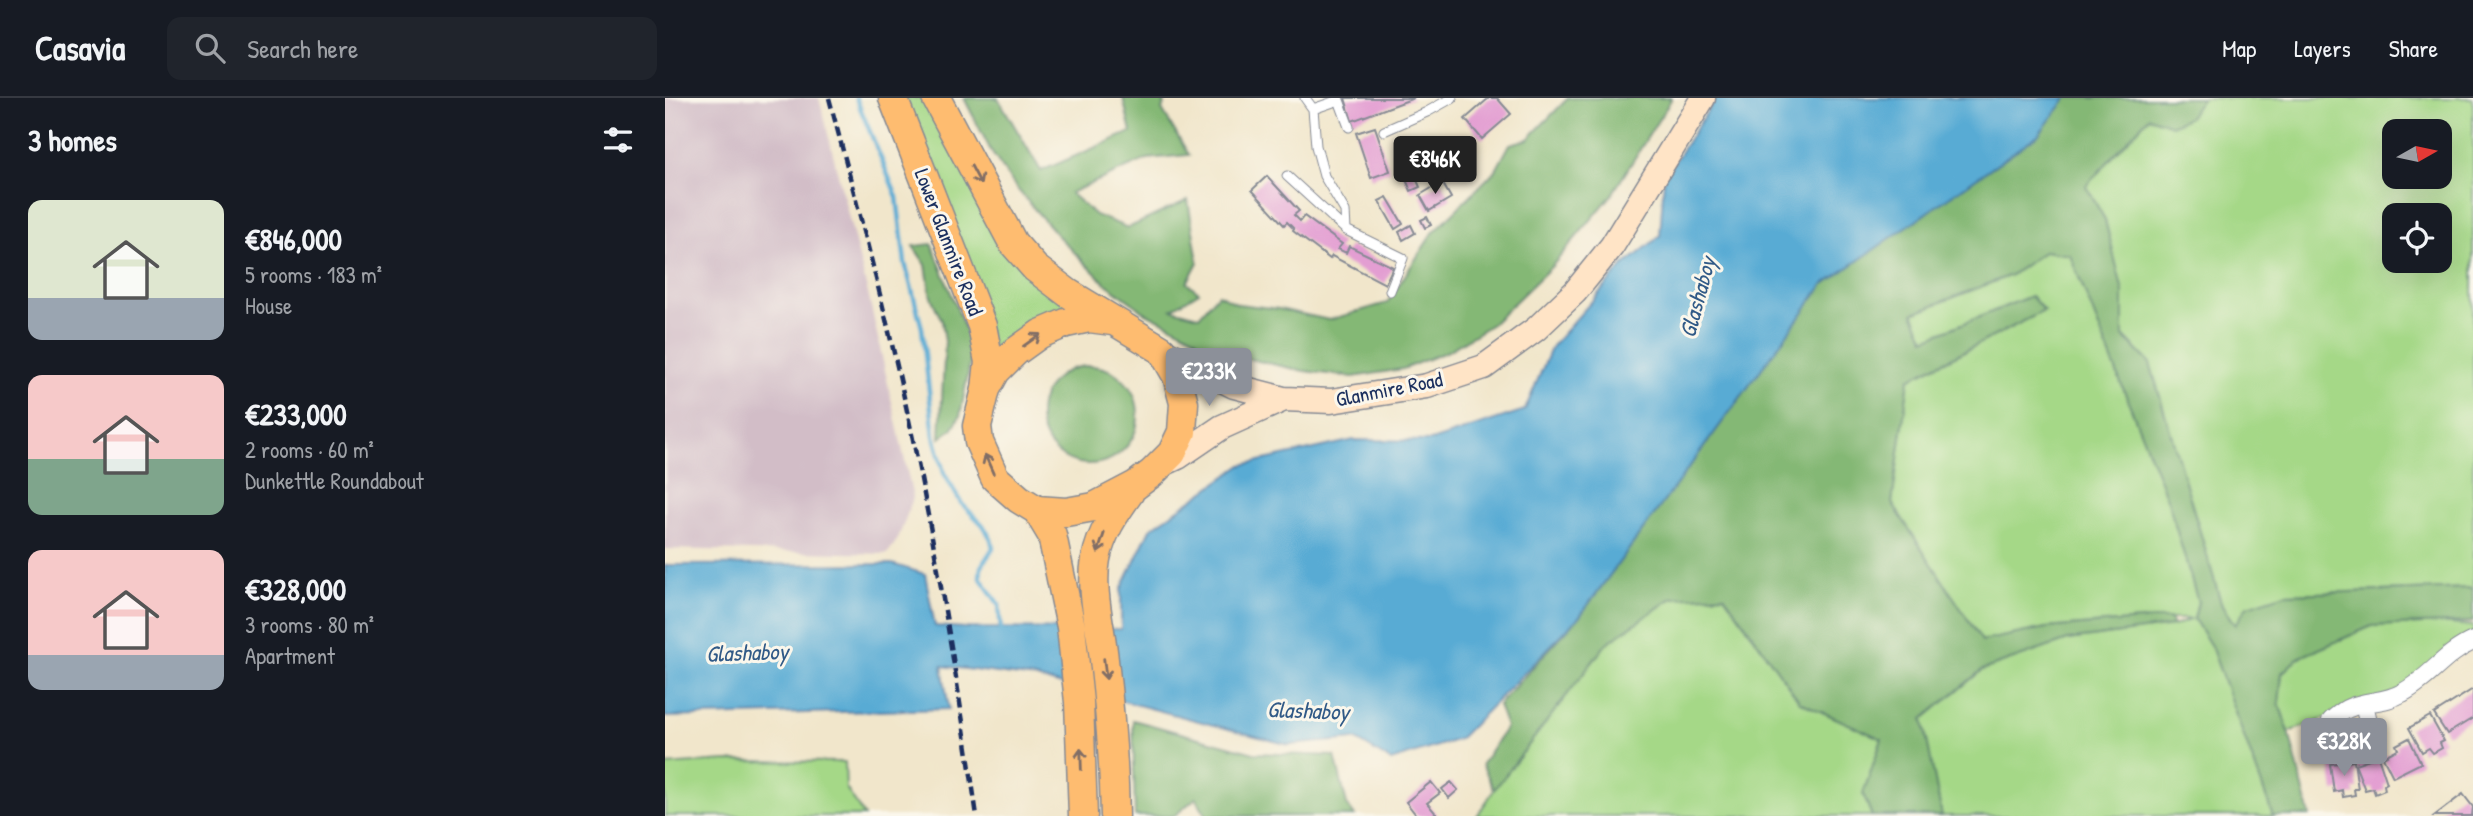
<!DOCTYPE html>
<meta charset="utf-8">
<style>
:root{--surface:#171b24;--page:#20242c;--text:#f1f3f6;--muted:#9ea1a6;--line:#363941;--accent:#8c9099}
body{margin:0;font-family:"Patrick Hand",sans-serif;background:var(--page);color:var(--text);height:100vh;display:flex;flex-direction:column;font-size:26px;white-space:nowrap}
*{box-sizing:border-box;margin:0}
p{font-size:23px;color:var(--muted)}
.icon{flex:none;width:38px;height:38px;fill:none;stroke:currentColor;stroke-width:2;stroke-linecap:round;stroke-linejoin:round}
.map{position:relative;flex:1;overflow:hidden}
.sheet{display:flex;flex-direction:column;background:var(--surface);width:665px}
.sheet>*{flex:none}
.needle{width:46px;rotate:81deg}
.fabs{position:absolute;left:1717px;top:21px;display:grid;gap:14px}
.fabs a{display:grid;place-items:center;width:70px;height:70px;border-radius:14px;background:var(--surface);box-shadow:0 7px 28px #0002;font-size:35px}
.price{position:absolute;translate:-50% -60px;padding:0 16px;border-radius:7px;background:var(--accent);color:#fff;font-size:23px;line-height:46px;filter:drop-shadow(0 2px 4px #0008)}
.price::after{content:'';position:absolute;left:50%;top:42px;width:21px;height:16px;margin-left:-10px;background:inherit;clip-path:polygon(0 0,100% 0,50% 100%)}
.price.current{background:#222;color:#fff}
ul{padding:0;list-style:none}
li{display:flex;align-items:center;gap:21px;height:175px;padding:0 28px}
li span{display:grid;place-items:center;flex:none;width:196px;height:140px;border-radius:14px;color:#555}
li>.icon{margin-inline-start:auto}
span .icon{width:84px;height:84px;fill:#fffc;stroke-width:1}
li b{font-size:30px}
h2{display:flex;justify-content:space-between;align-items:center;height:84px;padding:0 28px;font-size:30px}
header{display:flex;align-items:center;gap:42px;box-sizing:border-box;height:98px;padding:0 35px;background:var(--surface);border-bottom:2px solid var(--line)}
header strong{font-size:33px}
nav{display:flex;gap:38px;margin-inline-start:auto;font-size:24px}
.search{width:490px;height:63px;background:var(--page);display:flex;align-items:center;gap:18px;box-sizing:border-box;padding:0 24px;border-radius:14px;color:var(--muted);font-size:26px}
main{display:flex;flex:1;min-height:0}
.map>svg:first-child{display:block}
.industrial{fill:#d2bdc7}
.green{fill:#a5d887;stroke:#608472;stroke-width:2;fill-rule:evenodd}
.forest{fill:#84b874;stroke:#507469;stroke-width:2}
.water{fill:#59abd4;stroke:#3a6d99;stroke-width:2}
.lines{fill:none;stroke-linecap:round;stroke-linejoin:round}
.stream{stroke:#59abd4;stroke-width:4.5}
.building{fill:#e39ed2}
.service-casing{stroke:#868a94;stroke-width:11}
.minor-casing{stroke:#868a94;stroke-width:20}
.secondary-casing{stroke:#868a94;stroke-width:27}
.trunk-casing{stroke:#868a94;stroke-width:31}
.service{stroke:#fff;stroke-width:9}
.minor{stroke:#fff;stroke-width:18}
.secondary{stroke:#ffe4c6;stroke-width:24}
.trunk{stroke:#febc70;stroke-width:28}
.rail{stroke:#1b2f5e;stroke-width:4.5;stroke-dasharray:10 5;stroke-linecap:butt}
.oneway{stroke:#816e66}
.labels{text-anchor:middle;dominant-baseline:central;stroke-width:6;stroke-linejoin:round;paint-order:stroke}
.street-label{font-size:21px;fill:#1b2f5e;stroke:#fbf7ec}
.water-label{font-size:23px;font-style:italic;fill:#315a87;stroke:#fbf7ec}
</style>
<header>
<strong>Casavia</strong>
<div class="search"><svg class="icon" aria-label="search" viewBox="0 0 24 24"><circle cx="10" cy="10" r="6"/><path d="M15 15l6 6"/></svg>Search here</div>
<nav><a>Map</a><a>Layers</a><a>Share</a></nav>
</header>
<main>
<section class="sheet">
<h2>3 homes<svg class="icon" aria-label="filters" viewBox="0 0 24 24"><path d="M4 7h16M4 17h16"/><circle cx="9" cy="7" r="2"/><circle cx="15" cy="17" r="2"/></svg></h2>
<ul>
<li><span style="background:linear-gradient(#dfe7d0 70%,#9aa5b1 0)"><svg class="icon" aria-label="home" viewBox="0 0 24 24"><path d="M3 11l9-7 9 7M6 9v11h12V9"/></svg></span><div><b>€846,000</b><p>5 rooms · 183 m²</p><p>House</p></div></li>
<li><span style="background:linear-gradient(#f6c9c9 60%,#7fa58c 0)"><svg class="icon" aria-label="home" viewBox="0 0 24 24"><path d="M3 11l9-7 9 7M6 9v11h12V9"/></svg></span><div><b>€233,000</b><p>2 rooms · 60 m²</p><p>Dunkettle Roundabout</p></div></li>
<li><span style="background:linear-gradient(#f6c9c9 75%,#9aa5b1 0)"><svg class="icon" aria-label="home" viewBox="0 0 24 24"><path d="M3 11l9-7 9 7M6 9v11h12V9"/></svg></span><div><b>€328,000</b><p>3 rooms · 80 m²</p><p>Apartment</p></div></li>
</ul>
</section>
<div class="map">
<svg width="1808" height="718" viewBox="0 0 1808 718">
<rect width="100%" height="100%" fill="#fbf7ec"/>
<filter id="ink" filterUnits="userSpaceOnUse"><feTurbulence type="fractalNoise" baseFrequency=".0143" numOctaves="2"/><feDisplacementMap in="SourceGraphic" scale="14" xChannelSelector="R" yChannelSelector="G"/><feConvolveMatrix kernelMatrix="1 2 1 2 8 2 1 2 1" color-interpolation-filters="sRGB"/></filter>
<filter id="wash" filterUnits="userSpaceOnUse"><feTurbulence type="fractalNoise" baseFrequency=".00686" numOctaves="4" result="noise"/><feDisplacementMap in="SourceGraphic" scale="28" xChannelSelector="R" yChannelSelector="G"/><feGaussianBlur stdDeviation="1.57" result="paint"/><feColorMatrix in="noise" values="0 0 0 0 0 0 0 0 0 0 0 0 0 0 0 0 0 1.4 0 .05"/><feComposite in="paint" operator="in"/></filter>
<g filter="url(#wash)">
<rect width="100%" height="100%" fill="#f1e6cb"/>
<!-- industrial -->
<path class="industrial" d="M0,0h154l51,204 43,196 -15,41 -11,15 -222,-5z"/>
<!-- green -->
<path class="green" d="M237,0h22l147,211c-29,11 -54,21 -76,43z
M1538,0h270v490l-188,6 -49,32 -14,-20 -72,-243 -27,-27v-44l-18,-72 -19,-35 63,-68 39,1zM1729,33h45v46h-45zM1729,117h45v46h-45z
M1380,153l25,4 98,246 30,101 -4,17 17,27 62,170h-331l-20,-97 60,-49 86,-30 105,-14 19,-7h-39l-107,9 -64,13 -90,-138 17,-124 135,-68 -13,-15 -106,43 -12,-26 98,-38z
M1059,497l76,107 82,37 -19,55 9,22h-395l17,-26 113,-147 65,-45z
M1774,525l34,3v15l-55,43 -129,48 -10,-28 3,-31 16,-15 74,-32z
M61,663l119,1 1,26 18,28h-199v-51z"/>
<!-- forest -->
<path class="forest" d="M299,0h34l43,73 90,-39 -8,-34h43l-4,12 27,45 -42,4 -77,34 25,22 33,13 60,-28 10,62 -11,21 12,9 -27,17 27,7 19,-22 20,10 41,5 50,11 58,-17 45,-69 64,-64 14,-26 18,-5 40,-41h104l-61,98 -59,70 -60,58 -44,27 -45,18 -50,8 -49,-6 -64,-14 -17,6 -29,-26 -48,-24 -41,-30 -48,-48 -40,-46 -25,-36z
M1402,0h136l-15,20 -17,7 -22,-8 -63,69 19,34 18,72v44l27,27 72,243 13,19 12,-19 38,-12 188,-6v34l-101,4 -74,32 -16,15 -3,31 10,28 21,84h-37l-62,-170 -17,-27 4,-17 -30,-101 -98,-246 -25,-4 -34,24 -98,38 12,26 106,-43 13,15 -135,68 -17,124 90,138 64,-13 107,-9h17l3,7 -105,14 -86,30 -59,49 19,97h-70l-9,-22 19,-55 -82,-37 -76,-107 -52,3 -65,45 -113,147 -12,-26 24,-37 -8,-22 81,-88 244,-332 215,-150z
M267,146l36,93 3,21 -11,58 -8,13 -12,9 5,-97 -3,-20 -11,-24 -5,-32 -13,-19z
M375 317a49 49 0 1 1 98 0a49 49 0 1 1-98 0Z
M468,622l121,33 81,3 12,49 8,11h-148l-11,-18 -22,18h-39z"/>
<!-- water -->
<path class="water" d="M1051,0h351l-29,37 -215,150 -244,332 -120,122 -68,22 -36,-22 -66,6 -253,-67 -94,-12 7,43 -284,8v-152l227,-1 33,10 10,52 31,2 155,1v-39l29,-61 92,-64 112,-25 77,1 94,-31 27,-64 70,-79 38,-31 4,-59z"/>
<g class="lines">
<!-- stream -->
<path class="stream" d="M191,0l41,99 8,66 17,65 12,108 10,37 17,30 22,22 8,14 2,9 -12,19 -1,10 19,28 2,28"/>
</g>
<g id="blocks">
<!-- building -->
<path class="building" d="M680,0h69l-62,23z
M824,0h8l14,16 -29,25 -17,-20z
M710,29l15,44 -19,7 -15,-45z
M747,71l8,18 -9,4 -8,-18z
M602,78l32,35 -5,4 6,6 4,-5 38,28 -4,5 8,4 3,-7 44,21 -8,17 -53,-28 -2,3 -37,-28 1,-2 -7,-7 -3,3 -32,-35z
M777,84l9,16 -22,13 -9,-16z
M722,99l16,27 -8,5 -16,-28z
M762,119l4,8 -6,3 -4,-8z
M746,127l4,8 -12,7 -4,-8z
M1808,591v29l-26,16 -13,-20z
M1765,618l14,25 -4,2 2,5 -9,5 -4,-5 -7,4 -13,-24z
M1744,640l12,25 -28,14 -10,-20 15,-8 -2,-4z
M1713,658l9,27 -3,2 1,5 -10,4 -2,-6 -8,2 -10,-26z
M1689,663l4,28h-4l1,6 -12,2 -1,-7 -8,2 -4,-28z
M766,684l9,11 -13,10 11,13h-21l-11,-14z
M786,684l7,8 -9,8 -7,-9z
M1798,696l10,13 -1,9h-38z"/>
</g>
</g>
<g filter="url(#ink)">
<use href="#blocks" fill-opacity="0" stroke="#868a94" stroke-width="2"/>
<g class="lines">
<!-- service casing -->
<g class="service-casing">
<path id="service" d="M640,0l8,11 3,37 8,30 21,35 1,19
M648,11l26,-9 10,27
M719,33l43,-19 25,-14
M622,78l59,54 57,28 -13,33"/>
</g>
<!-- minor casing -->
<g class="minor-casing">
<path id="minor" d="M1699,606l5,22
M1666,623c6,-5 12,-11 18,-13 18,-8 36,-5 53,-15 27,-14 43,-40 71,-52"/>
</g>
<!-- secondary casing -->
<g class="secondary-casing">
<path id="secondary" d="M497,252l72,36 50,13 47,2 96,-15 57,-19 52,-38 39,-37 37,-46 91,-148
M496,367l17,-8 44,-30 62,-28"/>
</g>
<!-- trunk casing -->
<g class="trunk-casing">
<path id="trunk" d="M228,0l89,228 7,36 -3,27
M271,0l77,145 22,25 33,25 94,57 15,26 7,27 -2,29 -10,21 -20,20 -16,12 -42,22 -28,5 -29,-2 -18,-11 -24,-21 -16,-36 -2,-16 9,-37 10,-18 19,-19 25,-18 26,-11 23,-5 23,3
M372,412l15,25 19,92 8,75 4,114
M450,718c-1,-52 -5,-104 -11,-156 -3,-32 -14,-69 -8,-101 5,-26 19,-46 34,-67"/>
</g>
<!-- service -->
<use href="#service" class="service"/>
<!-- minor -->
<use href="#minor" class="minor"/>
<!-- secondary -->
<use href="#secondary" class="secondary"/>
<!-- trunk -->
<use href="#trunk" class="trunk"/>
<!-- rail -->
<path class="rail" d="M164,0c31,117 62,233 86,351 25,122 44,244 62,367"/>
</g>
<!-- one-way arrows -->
<defs><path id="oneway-shaft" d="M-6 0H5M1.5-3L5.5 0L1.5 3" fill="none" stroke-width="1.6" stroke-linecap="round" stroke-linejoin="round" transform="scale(1.75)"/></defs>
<g class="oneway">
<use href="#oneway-shaft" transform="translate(311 77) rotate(62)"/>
<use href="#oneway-shaft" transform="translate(367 242) rotate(-35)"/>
<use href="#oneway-shaft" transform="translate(324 366) rotate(-114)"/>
<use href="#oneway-shaft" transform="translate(436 445) rotate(108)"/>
<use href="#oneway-shaft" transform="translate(440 571) rotate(83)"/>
<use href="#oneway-shaft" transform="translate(416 661) rotate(-92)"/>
</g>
</g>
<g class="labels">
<!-- street labels -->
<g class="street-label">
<text transform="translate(284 144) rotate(69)">Lower Glanmire Road</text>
<text transform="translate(724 291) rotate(-11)">Glanmire Road</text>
</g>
<!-- water labels -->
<g class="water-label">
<text transform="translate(1032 199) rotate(-75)">Glashaboy</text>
<text transform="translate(82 554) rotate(-2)">Glashaboy</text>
<text transform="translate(643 612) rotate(2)">Glashaboy</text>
</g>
</g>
</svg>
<div class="fabs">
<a><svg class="needle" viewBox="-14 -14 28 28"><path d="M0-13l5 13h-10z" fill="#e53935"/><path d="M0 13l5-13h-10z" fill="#9ea1a6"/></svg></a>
<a><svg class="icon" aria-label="locate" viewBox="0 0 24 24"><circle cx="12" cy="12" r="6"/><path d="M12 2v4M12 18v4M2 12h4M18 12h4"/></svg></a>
</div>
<b class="price current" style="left:770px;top:98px">€846K</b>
<b class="price" style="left:544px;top:310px">€233K</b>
<b class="price" style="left:1679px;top:680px">€328K</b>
</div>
</main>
